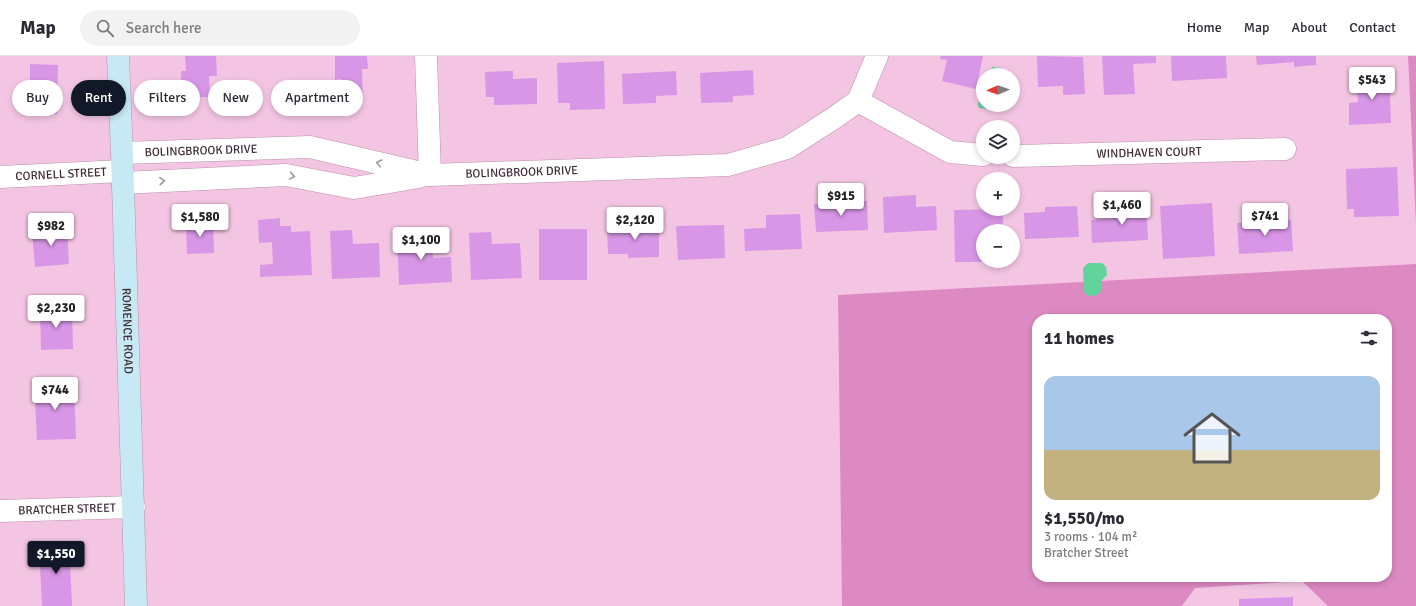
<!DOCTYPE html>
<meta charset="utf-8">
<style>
:root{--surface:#fff;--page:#f2f2f3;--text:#2b2b33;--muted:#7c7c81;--line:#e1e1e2;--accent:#111827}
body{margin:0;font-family:Signika,sans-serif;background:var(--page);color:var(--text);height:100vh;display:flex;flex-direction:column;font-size:15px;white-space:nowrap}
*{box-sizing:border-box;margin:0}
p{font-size:13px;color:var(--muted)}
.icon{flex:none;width:22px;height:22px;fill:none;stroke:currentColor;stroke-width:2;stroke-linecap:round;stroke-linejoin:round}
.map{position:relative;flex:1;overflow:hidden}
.side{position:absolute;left:1032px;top:258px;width:360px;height:268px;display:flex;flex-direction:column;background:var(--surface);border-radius:16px;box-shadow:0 2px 6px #0003}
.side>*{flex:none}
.hud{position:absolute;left:12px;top:24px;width:380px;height:36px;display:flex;gap:8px}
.needle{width:26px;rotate:268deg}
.fabs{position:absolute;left:976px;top:12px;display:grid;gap:8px}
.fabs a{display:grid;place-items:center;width:44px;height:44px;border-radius:50%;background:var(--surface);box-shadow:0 2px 6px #0003;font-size:20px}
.price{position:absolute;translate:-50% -34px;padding:0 9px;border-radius:4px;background:#fff;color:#222;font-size:13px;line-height:26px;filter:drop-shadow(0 1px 2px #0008)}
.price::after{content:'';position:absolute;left:50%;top:24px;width:12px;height:9px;margin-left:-6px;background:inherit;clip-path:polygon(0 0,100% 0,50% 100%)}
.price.current{background:var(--accent);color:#fff}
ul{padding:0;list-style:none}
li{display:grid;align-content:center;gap:8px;height:212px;padding:0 12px}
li+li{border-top:1px solid var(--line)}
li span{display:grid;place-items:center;height:124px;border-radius:12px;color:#555}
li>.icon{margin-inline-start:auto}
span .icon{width:72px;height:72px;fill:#fffc;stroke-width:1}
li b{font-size:17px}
h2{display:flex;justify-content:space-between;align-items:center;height:48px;padding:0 12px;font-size:17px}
.pill{padding:0 14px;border-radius:18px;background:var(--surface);box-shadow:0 2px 6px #0003;font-size:14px;line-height:36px}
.pill.current{background:var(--accent);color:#fff}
header{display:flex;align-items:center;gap:24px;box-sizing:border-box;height:56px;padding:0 20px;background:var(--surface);border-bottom:1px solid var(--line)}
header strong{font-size:19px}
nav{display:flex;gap:22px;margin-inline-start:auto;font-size:14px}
.search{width:280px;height:36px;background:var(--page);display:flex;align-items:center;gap:10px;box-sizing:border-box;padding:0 14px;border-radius:22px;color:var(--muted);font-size:15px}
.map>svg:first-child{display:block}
.green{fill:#dd89c2;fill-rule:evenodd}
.water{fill:#63d39c}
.building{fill:#d796e6}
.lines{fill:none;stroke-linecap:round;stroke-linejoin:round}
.street-casing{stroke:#bb8fac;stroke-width:23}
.secondary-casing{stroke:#bb8fac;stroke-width:23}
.street{stroke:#fff;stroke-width:22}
.secondary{stroke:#c6e9f3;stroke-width:22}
.oneway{stroke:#9e959b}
.labels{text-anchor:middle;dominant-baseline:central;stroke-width:4;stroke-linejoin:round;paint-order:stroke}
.street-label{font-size:12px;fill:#3d2b37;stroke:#fbd5ed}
</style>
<header>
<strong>Map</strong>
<div class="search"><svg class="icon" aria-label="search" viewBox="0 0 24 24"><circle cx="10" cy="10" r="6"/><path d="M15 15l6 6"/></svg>Search here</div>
<nav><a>Home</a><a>Map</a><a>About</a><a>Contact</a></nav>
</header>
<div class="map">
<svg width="1416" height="550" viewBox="0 0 1416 550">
<rect width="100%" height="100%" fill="#f4c5e3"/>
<!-- green -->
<path class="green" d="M1408,0h8v168z
M1416,208v342h-88l-26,-25 -107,7 -13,18h-340l-4,-311zM1037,263h350v258h-350z"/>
<!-- water -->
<path class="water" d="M992,11l10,1 -1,7h-11z
M983,23v26h15l-1,5 -18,-2 -1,-3z
M1088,207h14l4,4 1,8 -6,6v10l-4,4 -9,1 -4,-4 -1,-24z"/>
<!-- building -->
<path class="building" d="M185,0h31l1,20h-8l1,21 -28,1 -1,-27h5z
M335,0h32l1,13h-6l1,31 -21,1 -1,-22 -6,1z
M941,0h42l-7,33 -34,-8 5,-21 -7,-1z
M1037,0l46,1 2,37 -22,1v-9l-25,1z
M1102,0h54v7l-23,1 2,30 -31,1z
M1171,0h55l1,22 -55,3z
M1256,0h60v9l-22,2v-5l-37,3z
M604,5l1,48 -35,1v-7h-12l-1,-40z
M30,8l28,1 -1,49 -38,-1 1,-24 10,1z
M753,14l1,25 -21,1v6l-32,1 -1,-30z
M513,15v8l24,-1v26l-43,1v-8h-8l-1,-25z
M676,15l1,24 -21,1v7l-33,1 -1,-30z
M1389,18l2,49 -42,2v-22l9,-1 -1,-27z
M1397,111l2,49 -45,1v-8h-7l-1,-40z
M916,139v12l20,-1 1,24 -53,3 -1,-36z
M867,145l1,29 -52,2 -2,-28z
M1212,147l3,53 -52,3 -3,-53z
M1146,149l2,35 -56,3 -1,-23 23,-2v-12z
M1077,150l2,31 -54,2 -1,-26 21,-1v-5z
M1003,153v22h-20v31h-28l-1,-52z
M800,158l2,35 -57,2 -1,-22 22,-1v-13z
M280,162v8h11v6l19,-1 2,44 -52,2v-12l13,-1 -1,-22 -13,1 -1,-23z
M1291,164l2,31 -54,3 -2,-31z
M213,165l1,32 -27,1 -1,-31z
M629,168h30v33l-31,1v-4h-20l-1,-23h22z
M724,169l1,33 -47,2 -2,-34z
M67,172l2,36 -34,3 -3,-36z
M539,173h48v51h-48z
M352,174l1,14 26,-1 1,34 -48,2 -2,-48z
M432,176l1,26 18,-1 1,25 -53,3 -2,-52z
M491,176l1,12 28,-1 2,35 -51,2 -2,-47z
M72,252l1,41 -32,1 -1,-41z
M74,325l2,58 -39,1 -3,-57z
M69,488l3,62h-30l-3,-60z
M1293,541v9h-54v-7z"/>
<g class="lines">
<!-- street casing -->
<g class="street-casing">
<g id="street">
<path d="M426,0l4,119"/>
<path d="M858,45l92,51 33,3"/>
<path id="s1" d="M122,97l188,-6 120,28 298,-10 59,-17 47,-30 24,-17 19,-45"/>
<path id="s2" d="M1013,100l272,-7"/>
<path id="s3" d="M0,121l122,-6"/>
<path d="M123,127l163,-8 68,13 65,-11"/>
<path id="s4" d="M0,455l134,-4"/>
</g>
</g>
<!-- secondary casing -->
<g class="secondary-casing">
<g id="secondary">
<path id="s5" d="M118,0l4,97 14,453"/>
</g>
</g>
<!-- street -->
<use href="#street" class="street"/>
<!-- secondary -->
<use href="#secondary" class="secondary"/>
</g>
<!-- one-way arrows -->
<defs><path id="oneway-chevron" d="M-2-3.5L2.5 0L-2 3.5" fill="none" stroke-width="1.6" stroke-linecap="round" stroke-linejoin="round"/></defs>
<g class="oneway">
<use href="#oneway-chevron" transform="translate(379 107) rotate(-167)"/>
<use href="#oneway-chevron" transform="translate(292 120) rotate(10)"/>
<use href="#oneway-chevron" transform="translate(162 125) rotate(-3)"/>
</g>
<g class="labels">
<!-- street labels -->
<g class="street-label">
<text stroke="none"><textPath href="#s1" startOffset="79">BOLINGBROOK DRIVE</textPath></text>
<text stroke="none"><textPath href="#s2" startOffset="136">WINDHAVEN COURT</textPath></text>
<text stroke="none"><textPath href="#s1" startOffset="403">BOLINGBROOK DRIVE</textPath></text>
<text stroke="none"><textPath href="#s3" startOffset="61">CORNELL STREET</textPath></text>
<text stroke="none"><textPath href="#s5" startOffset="275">ROMENCE ROAD</textPath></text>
<text stroke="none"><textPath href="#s4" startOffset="67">BRATCHER STREET</textPath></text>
</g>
</g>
</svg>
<div class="fabs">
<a><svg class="needle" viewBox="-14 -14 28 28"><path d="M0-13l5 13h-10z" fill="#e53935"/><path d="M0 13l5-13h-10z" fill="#7c7c81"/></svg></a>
<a><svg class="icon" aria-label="layers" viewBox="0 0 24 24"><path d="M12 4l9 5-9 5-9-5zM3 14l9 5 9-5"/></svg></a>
<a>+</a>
<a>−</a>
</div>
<b class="price" style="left:1372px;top:45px">$543</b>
<b class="price" style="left:841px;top:161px">$915</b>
<b class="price" style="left:1122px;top:170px">$1,460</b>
<b class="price" style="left:1265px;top:181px">$741</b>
<b class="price" style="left:200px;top:182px">$1,580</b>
<b class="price" style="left:635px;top:185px">$2,120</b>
<b class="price" style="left:51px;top:191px">$982</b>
<b class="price" style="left:421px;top:205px">$1,100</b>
<b class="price" style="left:56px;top:273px">$2,230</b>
<b class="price" style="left:55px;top:355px">$744</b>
<b class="price current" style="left:56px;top:519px">$1,550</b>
<div class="hud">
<a class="pill">Buy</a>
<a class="pill current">Rent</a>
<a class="pill">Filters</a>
<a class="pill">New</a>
<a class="pill">Apartment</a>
</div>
<section class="side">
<h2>11 homes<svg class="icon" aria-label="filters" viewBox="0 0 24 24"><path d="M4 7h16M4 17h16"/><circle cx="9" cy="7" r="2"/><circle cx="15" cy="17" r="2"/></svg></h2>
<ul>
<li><span style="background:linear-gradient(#a9c7e8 60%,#c2b280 0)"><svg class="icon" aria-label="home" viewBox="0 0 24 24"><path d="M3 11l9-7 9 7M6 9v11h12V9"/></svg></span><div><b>$1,550/mo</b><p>3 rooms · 104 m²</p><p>Bratcher Street</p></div></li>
</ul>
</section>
</div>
